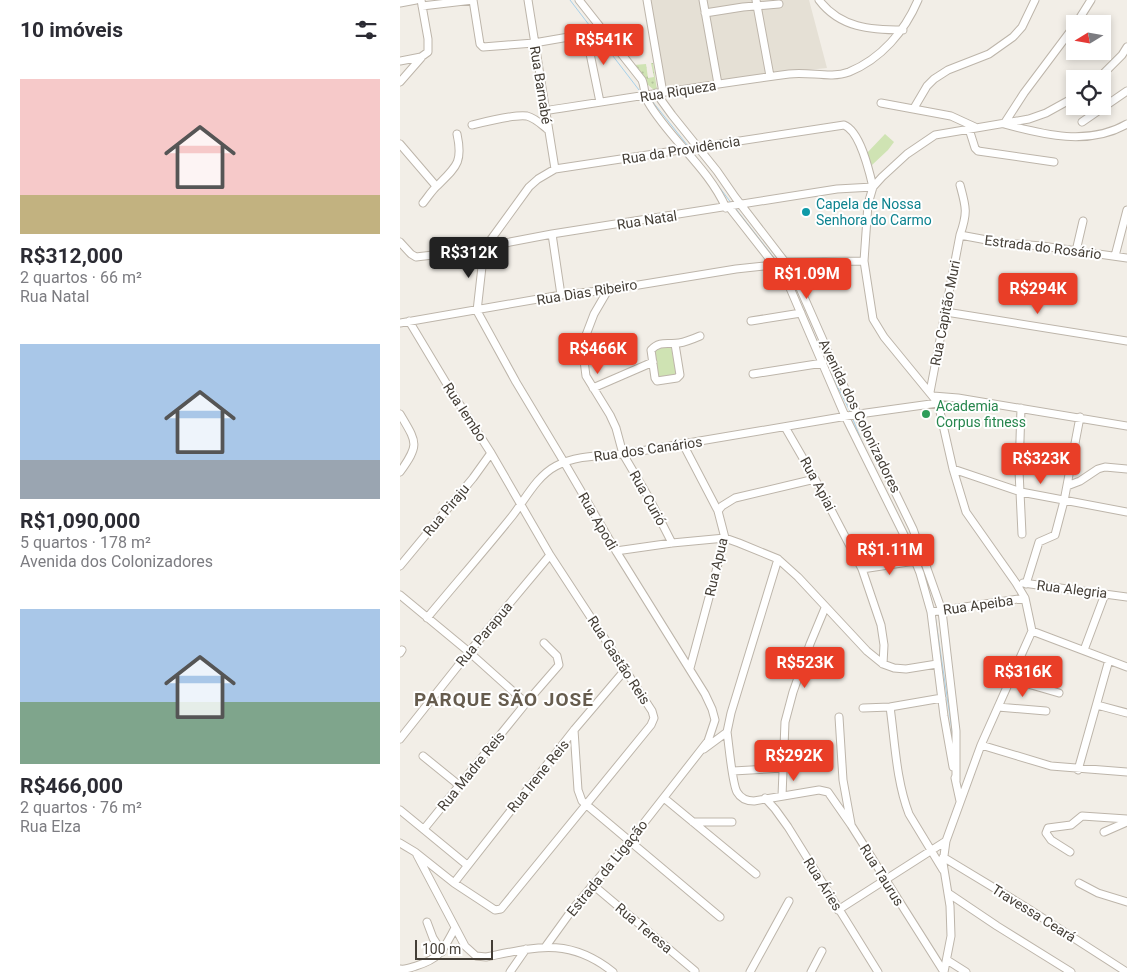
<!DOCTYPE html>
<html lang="pt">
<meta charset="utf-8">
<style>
:root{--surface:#fff;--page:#f2f2f3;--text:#2b2b33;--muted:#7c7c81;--accent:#e93e27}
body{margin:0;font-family:Roboto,sans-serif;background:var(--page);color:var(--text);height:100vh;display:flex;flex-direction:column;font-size:19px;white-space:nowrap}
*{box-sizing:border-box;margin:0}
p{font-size:16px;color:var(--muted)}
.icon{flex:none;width:28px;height:28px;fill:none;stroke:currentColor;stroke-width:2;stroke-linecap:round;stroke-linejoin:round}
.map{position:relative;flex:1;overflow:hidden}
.drawer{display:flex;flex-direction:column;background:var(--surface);width:400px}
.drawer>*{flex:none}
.needle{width:32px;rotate:259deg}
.controls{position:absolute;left:666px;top:15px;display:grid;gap:10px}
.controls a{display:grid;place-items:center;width:45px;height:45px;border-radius:0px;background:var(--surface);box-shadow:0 2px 8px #0003;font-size:25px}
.scale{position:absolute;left:15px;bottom:12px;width:78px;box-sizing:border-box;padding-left:5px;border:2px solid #443e36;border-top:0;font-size:14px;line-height:18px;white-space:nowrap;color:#443e36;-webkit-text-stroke:4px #fff;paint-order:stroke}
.price{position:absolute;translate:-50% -42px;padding:0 11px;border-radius:5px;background:var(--accent);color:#fff;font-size:16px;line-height:32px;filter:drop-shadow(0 1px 2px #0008)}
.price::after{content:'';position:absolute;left:50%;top:30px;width:15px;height:11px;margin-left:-8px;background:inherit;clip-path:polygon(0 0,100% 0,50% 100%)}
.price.current{background:#222;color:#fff}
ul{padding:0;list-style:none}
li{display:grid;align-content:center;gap:10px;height:265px;padding:0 20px}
li span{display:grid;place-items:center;height:155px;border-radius:0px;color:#555}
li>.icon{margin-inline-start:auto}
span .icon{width:90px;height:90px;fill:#fffc;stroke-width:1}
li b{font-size:21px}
h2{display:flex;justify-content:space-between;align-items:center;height:60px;padding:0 20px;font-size:21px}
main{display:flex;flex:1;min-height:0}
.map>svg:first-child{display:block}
.residential{fill:#e5e0d5}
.grass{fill:url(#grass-dots)}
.garden{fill:#cfe3b3}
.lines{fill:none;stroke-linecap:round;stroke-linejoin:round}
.stream{stroke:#a8d1ea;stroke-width:1}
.minor-casing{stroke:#bdb5aa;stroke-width:9}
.minor{stroke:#fff;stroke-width:7}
.culture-dot{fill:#0f9aa8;stroke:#fff;stroke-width:2}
.leisure-dot{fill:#2e9e5b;stroke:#fff;stroke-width:2}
.labels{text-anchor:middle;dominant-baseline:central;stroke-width:4;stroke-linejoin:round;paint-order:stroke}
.street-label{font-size:14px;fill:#443e36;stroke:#fff}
.culture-label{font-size:14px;fill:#0d838f;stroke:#fff;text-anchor:start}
.leisure-label{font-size:14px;fill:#27864d;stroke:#fff;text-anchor:start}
.district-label{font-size:19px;font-weight:bold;letter-spacing:1px;fill:#665c4e;stroke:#fff}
</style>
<main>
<section class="drawer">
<h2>10 imóveis<svg class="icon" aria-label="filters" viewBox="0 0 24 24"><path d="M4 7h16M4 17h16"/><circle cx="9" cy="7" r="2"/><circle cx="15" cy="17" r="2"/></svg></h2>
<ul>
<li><span style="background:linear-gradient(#f6c9c9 75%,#c2b280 0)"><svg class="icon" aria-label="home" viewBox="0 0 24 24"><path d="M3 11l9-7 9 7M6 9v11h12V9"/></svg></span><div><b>R$312,000</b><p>2 quartos · 66 m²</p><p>Rua Natal</p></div></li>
<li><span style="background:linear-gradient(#a9c7e8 75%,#9aa5b1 0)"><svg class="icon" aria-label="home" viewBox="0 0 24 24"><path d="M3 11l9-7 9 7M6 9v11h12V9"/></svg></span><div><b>R$1,090,000</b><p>5 quartos · 178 m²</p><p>Avenida dos Colonizadores</p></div></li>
<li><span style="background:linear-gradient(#a9c7e8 60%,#7fa58c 0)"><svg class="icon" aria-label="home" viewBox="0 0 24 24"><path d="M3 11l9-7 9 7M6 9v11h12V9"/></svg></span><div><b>R$466,000</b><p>2 quartos · 76 m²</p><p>Rua Elza</p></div></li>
</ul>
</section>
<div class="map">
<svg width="727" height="972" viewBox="0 0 727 972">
<defs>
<pattern id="grass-dots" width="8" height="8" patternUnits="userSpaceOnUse" patternTransform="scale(1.25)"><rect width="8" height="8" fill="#cfe3b3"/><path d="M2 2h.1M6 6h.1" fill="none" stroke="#b3c49b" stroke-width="1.8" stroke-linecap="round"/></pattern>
</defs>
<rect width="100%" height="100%" fill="#f2eee7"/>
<!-- residential -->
<path class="residential" d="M248,0h53l14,82 -52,9z
M305,0h104l18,68 -49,5 -60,9z"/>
<!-- grass -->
<path class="grass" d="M251,63h2l4,27h-3l-7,-6 -13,-19 12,-1 2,14 6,-1z"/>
<!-- garden -->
<path class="garden" d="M485,134l9,8 -6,8 -16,15 -6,-11z
M271,346l5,28 -17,4 -6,-28z"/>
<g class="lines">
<!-- stream -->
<path class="stream" d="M170,0l69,90
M252,101l36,45
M292,152l8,10
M304,167l28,37
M336,209l46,59 9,16
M397,297l22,49
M429,370l22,43
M452,417l11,27
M492,503l21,44
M535,615l18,122"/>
<!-- minor casing -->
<g class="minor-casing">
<path id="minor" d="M73,0l7,44 3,3 51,-4 52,-9 3,-3
M128,0l27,169
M179,0l63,80c3,7 2,15 6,22 22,38 60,65 78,106
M247,0l16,93
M303,0l15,84
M356,0l14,76
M419,0c21,28 52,30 84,30
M0,3l16,-3
M22,6l51,-6
M305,13l38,-6 36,-3
M676,24l15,-24
M675,25l-51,68 -20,31c40,11 85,22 123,0
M186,34l14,68
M0,61l21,-4 7,-5v-13l-7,-39
M698,79l24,-24 5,-8
M0,82l21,-24
M256,93l16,22 45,56 18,26 50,65 15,26 37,84 76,157 29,82 14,120v50
M481,103l70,13 24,11
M514,108l13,-22 7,-7 14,-9 41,-16 24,-17 9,-10 13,-27
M144,111c82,-13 163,-26 245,-37 20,-3 41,5 60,-2 32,-13 56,-41 69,-72
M682,122l45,-31
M72,125c12,-3 43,-11 55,-9 8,2 14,8 20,13
M569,129l6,19 3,3 76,11
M0,144l36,42
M23,203c5,-6 9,-13 15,-18 19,-19 25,-23 19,-51
M329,207l43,55 18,26 55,128 63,127 12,30 11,39 13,104 9,51
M152,234l9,61
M560,235l43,8 39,3 85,12
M0,242l11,12 5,3 68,-8 26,-7 42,-8 285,-45 36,-2c-4,-17 -13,-56 -29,-62l-289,44 -17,10 -9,8 -45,62 -7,62 39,71 48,80 52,89 89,143 7,15 3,11 -7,21 -7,9 -72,92 -57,68 -26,36
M676,251l7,-30
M715,256l12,-46
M385,262l79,-1
M208,290l-14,24 -8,21 -3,18 3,23 24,39 6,13 7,26 26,44 23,45
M546,312l181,29
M351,321l50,-8
M0,323l161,-28 47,-5 128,-21 38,-4
M275,344l5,31 -3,3 -20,3 -2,-3 -4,-28c9,-10 18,-5 28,-7 7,-1 14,-4 21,-7
M353,374l70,-11
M193,388l60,-26
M530,392l30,-157c8,-23 6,-28 0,-50
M533,396l25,2 169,28
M621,408l-2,63 3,63
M0,414c17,29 20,30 0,58
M385,427l30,52 47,90 19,56 3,20 -1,19
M283,444l35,67 7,27 -35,130
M553,469l68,23 106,20
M667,486l13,-5 18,-12 7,-2 22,2
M318,511l4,-5 13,-8 80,-19
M216,551l56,-8 53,-5 14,5 39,16 20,18 69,74 16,13 11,4 12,1 31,-5
M0,566l73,-88 18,-25
M462,569l53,-8
M623,583l104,14
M626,584l13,-42 16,-7 9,-34 16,-84
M0,595l69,57 57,51
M531,612l94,-14
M27,618c29,-35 58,-68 86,-103 13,-17 24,-39 43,-49 20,-11 45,-10 67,-12l236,-40 79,-11
M632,631l95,36
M684,650l21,-56
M0,653l2,-3
M611,679l48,14
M697,705l30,8
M490,707c5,35 6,73 19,107l34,56
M598,707l48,4
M463,708l27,-1 52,-9
M439,717l4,63 8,44
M174,730l4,60 4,11 138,116
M327,732c2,13 5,51 10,60 4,7 10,9 17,9l65,-11 9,2 23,33 93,147
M0,739l69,-87 81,-97
M581,745l70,21 76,6
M304,749l23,-17 4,-19 47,-154
M23,756l37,30
M678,770l31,-110
M333,771l50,-3
M555,778l5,23
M382,796l3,-74 8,-30 17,-48 15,-36
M264,798l92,76
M365,798l10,11 13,18 90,145
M0,810l67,55
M293,822h39
M24,829l102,-126 33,-38 -2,-9 -13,-13
M704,832l23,-10
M0,843l15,9 39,31 35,23 6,4 6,-1 150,-184 3,-7 -2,-7 -102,-156 -59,-102 -40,-62 -42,-70
M670,852l-19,-12 -5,-7 2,-5 23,-3 11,-9 45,3
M17,855l48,91 11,10 10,1c50,-10 83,-20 127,15
M543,857l81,49 101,65
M54,883l120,-153 51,-60
M679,883l19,10 29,9
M193,885l102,86
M548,893l49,33 74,46
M438,910l108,-69
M27,922l6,16 9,14
M547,960l19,12
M0,969c5,1 10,-1 16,-3 25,-8 27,-16 39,-38
M110,972l16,-23
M350,972l39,-71
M411,972l11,-21
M544,972l7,-36 -1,-30 -7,-43 3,-22 35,-96 51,-114 -7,-33 -9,-15 -50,-71 -13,-43 -15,-66 -54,-66 -11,-18 -9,-58 4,-57 5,-17 9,-10 25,-23 28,-19 94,-16 17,-6 29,-16"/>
</g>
<!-- minor -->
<use href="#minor" class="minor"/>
</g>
<!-- markers -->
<circle class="culture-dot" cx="406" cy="212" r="5"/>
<circle class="leisure-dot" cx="526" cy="414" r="5"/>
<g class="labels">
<!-- street labels -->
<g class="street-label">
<text transform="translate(141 85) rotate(81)">Rua Barnabé</text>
<text transform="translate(278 91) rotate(-9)">Rua Riqueza</text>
<text transform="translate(281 150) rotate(-9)">Rua da Providência</text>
<text transform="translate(247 220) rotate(-9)">Rua Natal</text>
<text transform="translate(643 247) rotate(7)">Estrada do Rosário</text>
<text transform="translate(187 292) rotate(-9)">Rua Dias Ribeiro</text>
<text transform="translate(545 313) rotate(-79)">Rua Capitão Muri</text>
<text transform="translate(65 412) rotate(57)">Rua Iembo</text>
<text transform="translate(460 416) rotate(64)">Avenida dos Colonizadores</text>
<text transform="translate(248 449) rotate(-8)">Rua dos Canários</text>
<text transform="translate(418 484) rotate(62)">Rua Apiai</text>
<text transform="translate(248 498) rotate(61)">Rua Curió</text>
<text transform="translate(46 510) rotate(-50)">Rua Piraju</text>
<text transform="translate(198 521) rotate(60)">Rua Apodi</text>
<text transform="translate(316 567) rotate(-77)">Rua Apua</text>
<text transform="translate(672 589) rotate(7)">Rua Alegria</text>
<text transform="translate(578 605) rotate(-8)">Rua Apeiba</text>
<text transform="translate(84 634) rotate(-50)">Rua Parapua</text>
<text transform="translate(219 660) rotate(57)">Rua Gastão Reis</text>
<text transform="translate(71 771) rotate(-51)">Rua Madre Reis</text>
<text transform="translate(138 776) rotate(-51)">Rua Irene Reis</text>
<text transform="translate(207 868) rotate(-51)">Estrada da Ligação</text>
<text transform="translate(482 875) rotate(58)">Rua Taurus</text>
<text transform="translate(423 884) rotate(58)">Rua Áries</text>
<text transform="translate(634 913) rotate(32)">Travessa Ceará</text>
<text transform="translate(244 928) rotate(40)">Rua Teresa</text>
</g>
<!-- culture labels -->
<g class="culture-label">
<text x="416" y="204">Capela de Nossa<tspan x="416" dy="16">Senhora do Carmo</tspan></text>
</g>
<!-- leisure labels -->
<g class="leisure-label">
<text x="536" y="406">Academia<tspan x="536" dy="16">Corpus fitness</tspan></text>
</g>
<!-- district labels -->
<g class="district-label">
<text x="104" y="699">PARQUE SÃO JOSÉ</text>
</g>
</g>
</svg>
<div class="controls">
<a><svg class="needle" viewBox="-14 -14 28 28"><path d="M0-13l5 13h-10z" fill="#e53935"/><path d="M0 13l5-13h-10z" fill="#7c7c81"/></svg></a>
<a><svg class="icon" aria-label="locate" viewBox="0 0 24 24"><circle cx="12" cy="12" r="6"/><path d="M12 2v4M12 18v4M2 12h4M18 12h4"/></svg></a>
</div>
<div class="scale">100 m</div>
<b class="price" style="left:204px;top:66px">R$541K</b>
<b class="price current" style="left:69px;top:279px">R$312K</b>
<b class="price" style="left:407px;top:300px">R$1.09M</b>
<b class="price" style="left:638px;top:315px">R$294K</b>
<b class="price" style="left:198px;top:375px">R$466K</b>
<b class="price" style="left:641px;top:485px">R$323K</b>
<b class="price" style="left:490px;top:576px">R$1.11M</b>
<b class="price" style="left:405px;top:689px">R$523K</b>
<b class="price" style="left:623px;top:698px">R$316K</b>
<b class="price" style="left:394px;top:782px">R$292K</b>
</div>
</main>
